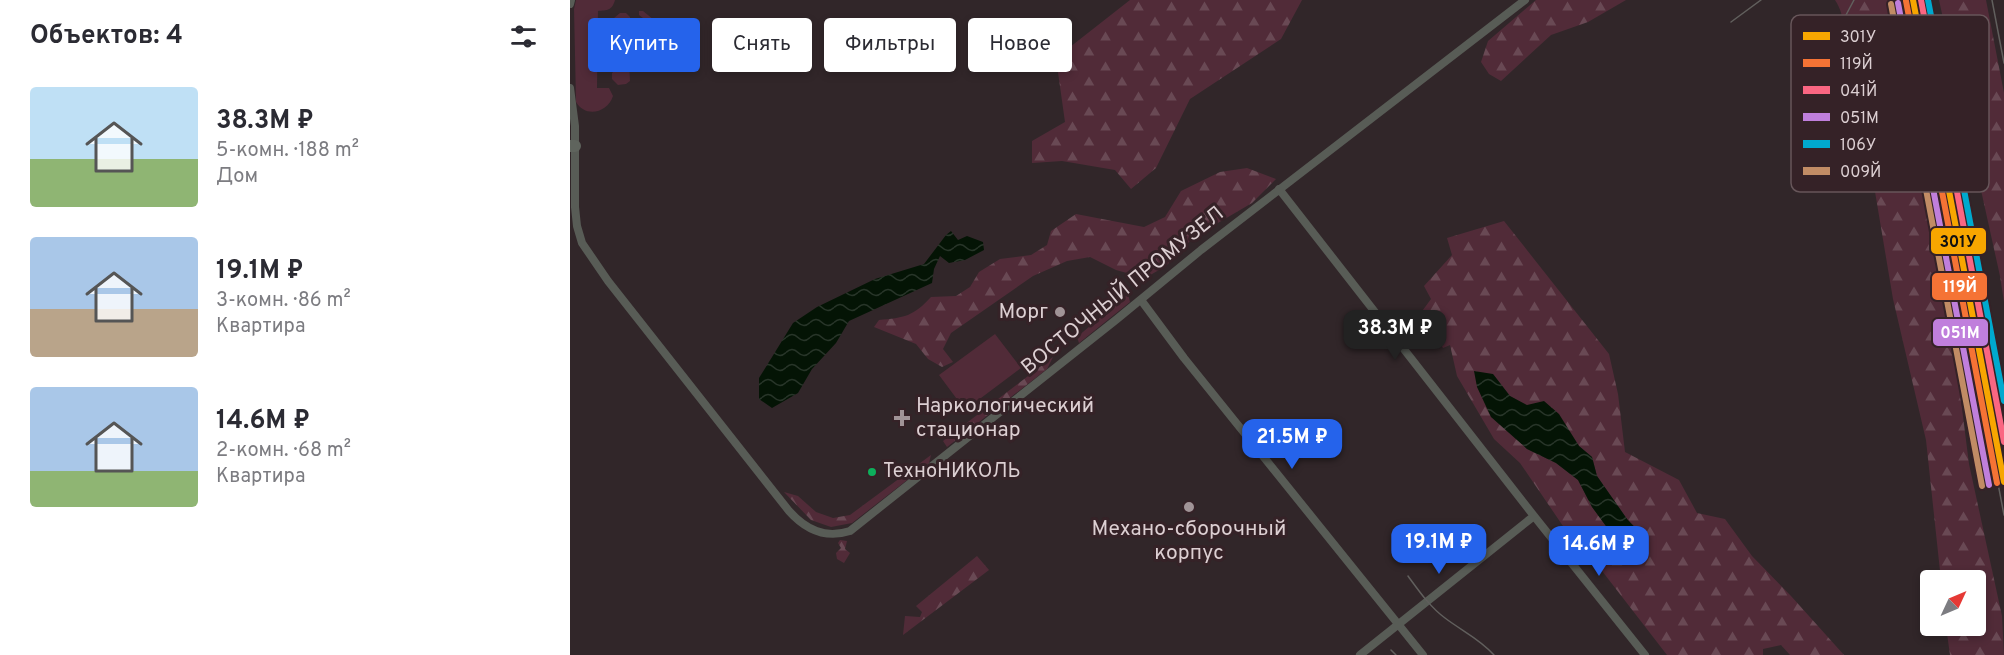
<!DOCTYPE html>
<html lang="ru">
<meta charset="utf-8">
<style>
:root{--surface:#fff;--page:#f2f2f3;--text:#2b2b33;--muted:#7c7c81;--accent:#2563eb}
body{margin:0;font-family:Overpass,sans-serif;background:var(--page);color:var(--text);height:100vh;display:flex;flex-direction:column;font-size:22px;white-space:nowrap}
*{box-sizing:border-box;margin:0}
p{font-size:20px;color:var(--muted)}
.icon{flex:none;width:33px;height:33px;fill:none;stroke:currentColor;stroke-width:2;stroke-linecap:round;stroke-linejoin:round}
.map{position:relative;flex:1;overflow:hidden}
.details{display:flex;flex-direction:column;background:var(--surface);width:570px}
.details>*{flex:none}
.hud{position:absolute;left:18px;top:18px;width:570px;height:54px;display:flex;gap:12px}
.needle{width:39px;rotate:46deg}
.controls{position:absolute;left:1350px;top:570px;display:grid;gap:12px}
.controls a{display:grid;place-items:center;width:66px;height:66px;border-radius:6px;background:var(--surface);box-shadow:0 3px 9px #0003;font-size:30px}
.price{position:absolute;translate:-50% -51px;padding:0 14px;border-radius:12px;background:var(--accent);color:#fff;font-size:20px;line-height:39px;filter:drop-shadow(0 2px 3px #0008)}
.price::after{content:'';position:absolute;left:50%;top:36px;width:18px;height:14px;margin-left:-9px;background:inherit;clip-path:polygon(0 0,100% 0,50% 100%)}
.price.selected{background:#222;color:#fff}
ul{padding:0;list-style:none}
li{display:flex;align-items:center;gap:18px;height:150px;padding:0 30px}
li span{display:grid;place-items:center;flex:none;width:168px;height:120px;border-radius:6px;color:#555}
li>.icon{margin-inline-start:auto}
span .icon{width:72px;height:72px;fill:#fffc;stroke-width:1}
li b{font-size:26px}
h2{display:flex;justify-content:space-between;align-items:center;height:72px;padding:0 30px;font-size:26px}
.tag{padding:0 21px;border-radius:6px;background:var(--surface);box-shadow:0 3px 9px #0003;font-size:21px;line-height:54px}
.tag.selected{background:var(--accent);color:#fff}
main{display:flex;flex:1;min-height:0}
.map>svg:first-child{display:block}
.green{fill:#512b38}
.forest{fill:url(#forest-firs);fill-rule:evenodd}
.water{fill:url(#water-waves)}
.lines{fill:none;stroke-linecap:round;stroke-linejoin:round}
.minor{stroke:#585c56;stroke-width:8}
.highway{stroke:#5f645d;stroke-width:12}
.rail{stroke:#615f5d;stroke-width:1.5}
.rail-1-casing{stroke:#352227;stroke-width:10}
.rail-2-casing{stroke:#352227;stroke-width:10}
.rail-3-casing{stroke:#352227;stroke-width:10}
.rail-4-casing{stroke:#352227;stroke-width:10}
.rail-5-casing{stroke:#352227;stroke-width:10}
.rail-6-casing{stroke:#352227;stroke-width:10}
.rail-1{stroke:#f7a600;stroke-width:6}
.rail-2{stroke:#f57335;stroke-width:6}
.rail-3{stroke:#fa6682;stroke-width:6}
.rail-4{stroke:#c07fdc;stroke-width:6}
.rail-5{stroke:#00a9ce;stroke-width:6}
.rail-6{stroke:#c18c65;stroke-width:6}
.poi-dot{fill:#a09497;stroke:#352227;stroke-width:2}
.bus-dot{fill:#0daf5c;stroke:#352227;stroke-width:2}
.labels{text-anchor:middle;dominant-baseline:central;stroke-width:6;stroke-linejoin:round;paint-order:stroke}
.bus-label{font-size:20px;fill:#dccfd2;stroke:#352227;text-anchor:start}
.street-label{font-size:21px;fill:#dccfd2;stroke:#352227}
.poi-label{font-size:21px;fill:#dccfd2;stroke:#352227;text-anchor:end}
.key{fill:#352227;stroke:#67565a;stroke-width:1.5}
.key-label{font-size:16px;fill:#dccfd2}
.line-badge{stroke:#352227;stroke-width:2}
.badge-label{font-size:16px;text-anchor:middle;font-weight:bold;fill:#fff}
.pale-badge-label{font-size:16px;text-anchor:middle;font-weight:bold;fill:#111}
</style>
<main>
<section class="details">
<h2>Объектов: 4<svg class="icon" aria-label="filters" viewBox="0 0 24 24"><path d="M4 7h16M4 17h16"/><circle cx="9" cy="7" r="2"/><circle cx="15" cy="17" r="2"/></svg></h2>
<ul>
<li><span style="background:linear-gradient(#bfe0f5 60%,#8fb573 0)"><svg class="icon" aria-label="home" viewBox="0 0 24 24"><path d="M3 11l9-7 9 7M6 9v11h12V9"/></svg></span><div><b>38.3M ₽</b><p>5-комн. · 188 m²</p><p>Дом</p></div></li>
<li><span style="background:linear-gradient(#a9c7e8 60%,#b9a48a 0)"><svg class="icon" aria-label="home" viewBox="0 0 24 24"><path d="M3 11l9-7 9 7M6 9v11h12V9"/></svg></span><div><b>19.1M ₽</b><p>3-комн. · 86 m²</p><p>Квартира</p></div></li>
<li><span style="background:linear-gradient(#a9c7e8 70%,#8fb573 0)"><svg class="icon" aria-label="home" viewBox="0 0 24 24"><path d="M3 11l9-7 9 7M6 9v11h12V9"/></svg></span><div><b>14.6M ₽</b><p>2-комн. · 68 m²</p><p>Квартира</p></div></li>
</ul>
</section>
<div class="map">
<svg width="1434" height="655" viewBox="0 0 1434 655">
<defs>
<pattern id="forest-firs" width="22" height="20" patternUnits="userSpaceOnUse" patternTransform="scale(1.5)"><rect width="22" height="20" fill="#512b38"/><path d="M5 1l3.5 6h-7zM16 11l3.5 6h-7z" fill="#694954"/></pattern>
<pattern id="water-waves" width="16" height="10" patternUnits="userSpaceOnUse" patternTransform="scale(1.5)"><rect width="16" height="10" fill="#041405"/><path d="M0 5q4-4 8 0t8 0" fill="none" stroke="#283529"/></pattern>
</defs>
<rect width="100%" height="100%" fill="#312629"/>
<!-- green -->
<path class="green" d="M6,0h39c-3,11 -8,10 -17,11l-1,77h12l4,8c-5,17 -28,22 -37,6l-2,-93z
M69,11h4l21,17v42l-3,2 -2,-2v-40l-20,-15z
M50,13h6l4,4v16l-2,3h-3l-12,-14 1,-4z
M55,61h4l1,20 -4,3 -8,1 -6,-6v-6z
M425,334l26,34 -56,42 -26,-35z"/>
<!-- forest -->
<path class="forest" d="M560,0h172l-21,39 -91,60 -34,69 -25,21 -16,-19 -53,-9 -30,2v-22l33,-19 -9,-64z
M966,0h90l-38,22 -37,13 -50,46 -12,-7 -8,-12 7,-21z
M1265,0h53l69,369 12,95 33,152 2,39h-54l-4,-29h30v-46h-35l-15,-140 -33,-141 -29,-173 -13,-43 -21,-16c14,-20 19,-46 5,-67z
M1369,0h47l18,93v209l-4,-26z
M677,168l29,11 -24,24 -58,34 -28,29 -21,12 -29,-8 -26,-13 -23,4 -34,15 -82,57 -8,16 10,13 -11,5 -14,-8 -12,-15 -42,-17 5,-7c25,-2 35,-4 52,-23l25,-1 14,-9 9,-15 21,-13 31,-4 16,-10 4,-14 25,-17 68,13 21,-10 16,-26 39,-19z
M934,221l105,133 9,40 7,58 54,28 18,33 28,6 27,37 39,40 53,59h-54l-9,-10 -18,4v6h-96l-75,-97 -29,-32 -43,-63 -26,-24 -37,-63 -7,-31 -7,3 -7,-12v-10l-11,-1 -5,-11 11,-15 -7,-13 28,-31 -5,-17zM923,374l17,22 60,37 9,13 13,11 5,19 30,43 19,20 -24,9 -30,-41 -14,-27 -22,-17 -29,-14 -10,-10z
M558,294l2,8 -51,41 -2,-6z
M483,357l-6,12 -100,78 -4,-6z
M361,455l-2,8 -77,60 -21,4 -20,-7 -27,-28 14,4 18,16 17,6 17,-3z
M270,540l7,1 -2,8 5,4 -6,10 -7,-4 -1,-6 5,-5 -3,-5z
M407,556l12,14 -86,65 2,-19 15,1 2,-5 -6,-6z"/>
<!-- water -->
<path class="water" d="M381,231l7,9 9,-4 16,6 1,8 -19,10 -16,3 -9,-7 -6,13 -2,14 -83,38 -13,22 -24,26 -14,24 -26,15 -13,-9v-21l34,-55 24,-16 58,-28 49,-15 22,-29z
M904,371l19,3 17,22 17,9 17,-4 15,13 20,32 13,11 5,19 30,43 19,20 -8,18 -16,-9 -30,-41 -14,-27 -22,-17 -29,-14 -36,-32 -14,-30z"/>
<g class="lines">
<!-- minor -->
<path class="minor" d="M0,4l1,-4
M0,88l5,38v81l2,19 5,17 26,38 181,230c17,19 36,28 61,20l267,-212 84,-69 324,-250
M709,189l255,327 111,139
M571,300l43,58 239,297
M790,655l174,-139"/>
<!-- highway -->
<path class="highway" d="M0,146h5"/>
<!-- rail -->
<path class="rail" d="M1336,0l98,515
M1422,0l12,63
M1161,22l30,-22
M1262,32l14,-17 8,-15
M838,576c11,15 22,31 37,42 17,13 35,21 49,37
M821,650l5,5"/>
<!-- rail-1 casing -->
<g class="rail-1-casing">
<path id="rail-1" d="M1343,0l91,482"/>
</g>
<!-- rail-2 casing -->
<g class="rail-2-casing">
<path id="rail-2" d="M1336,1l91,482"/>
</g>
<!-- rail-3 casing -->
<g class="rail-3-casing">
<path id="rail-3" d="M1351,0l83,442"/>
</g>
<!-- rail-4 casing -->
<g class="rail-4-casing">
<path id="rail-4" d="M1328,3l91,482"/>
</g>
<!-- rail-5 casing -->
<g class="rail-5-casing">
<path id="rail-5" d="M1358,0l76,401"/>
</g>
<!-- rail-6 casing -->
<g class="rail-6-casing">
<path id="rail-6" d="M1321,4l91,482"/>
</g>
<!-- rail-1 -->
<use href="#rail-1" class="rail-1"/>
<!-- rail-2 -->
<use href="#rail-2" class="rail-2"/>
<!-- rail-3 -->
<use href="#rail-3" class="rail-3"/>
<!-- rail-4 -->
<use href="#rail-4" class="rail-4"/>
<!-- rail-5 -->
<use href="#rail-5" class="rail-5"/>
<!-- rail-6 -->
<use href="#rail-6" class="rail-6"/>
</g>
<!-- markers -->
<g class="poi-dot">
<circle cx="490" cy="312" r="6"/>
<path d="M329 409h6v6h6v6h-6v6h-6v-6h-6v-6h6z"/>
<circle cx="619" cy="507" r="6"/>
</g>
<circle class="bus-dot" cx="302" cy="472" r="5"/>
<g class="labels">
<!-- bus labels -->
<g class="bus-label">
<text x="313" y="472">ТехноНИКОЛЬ</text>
</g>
<!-- street labels -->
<g class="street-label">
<text transform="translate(553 291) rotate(-39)">ВОСТОЧНЫЙ ПРОМУЗЕЛ</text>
</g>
<!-- poi labels -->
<g class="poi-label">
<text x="478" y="312">Морг</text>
<text x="346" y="406" text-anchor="start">Наркологический<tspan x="346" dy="24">стационар</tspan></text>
<text x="619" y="529" text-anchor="middle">Механо-сборочный<tspan x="619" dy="24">корпус</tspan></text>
</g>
</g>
<!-- legend -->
<rect x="1221" y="15" width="198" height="177" rx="9" class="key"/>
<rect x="1233" y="32" width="27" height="8" fill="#f7a600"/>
<rect x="1233" y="59" width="27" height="8" fill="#f57335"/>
<rect x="1233" y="86" width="27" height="8" fill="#fa6682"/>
<rect x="1233" y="113" width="27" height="8" fill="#c07fdc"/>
<rect x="1233" y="140" width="27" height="8" fill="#00a9ce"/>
<rect x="1233" y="167" width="27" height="8" fill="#c18c65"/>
<g class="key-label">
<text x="1270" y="42">301У</text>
<text x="1270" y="69">119Й</text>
<text x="1270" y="96">041Й</text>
<text x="1270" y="123">051М</text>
<text x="1270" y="150">106У</text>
<text x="1270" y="177">009Й</text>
</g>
<g class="line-badge">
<rect x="1360" y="227" width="57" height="28" rx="6" fill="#f7a600"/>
<rect x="1361" y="272" width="57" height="29" rx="6" fill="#f57335"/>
<rect x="1362" y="318" width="57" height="29" rx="6" fill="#c07fdc"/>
</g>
<g class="badge-label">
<text x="1390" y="292">119Й</text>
<text x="1390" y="338">051М</text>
</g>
<g class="pale-badge-label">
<text x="1388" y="247">301У</text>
</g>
</svg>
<div class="controls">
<a><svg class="needle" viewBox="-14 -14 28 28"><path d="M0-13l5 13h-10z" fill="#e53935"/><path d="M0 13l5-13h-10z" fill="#7c7c81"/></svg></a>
</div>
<b class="price selected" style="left:825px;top:361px">38.3M ₽</b>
<b class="price" style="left:722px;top:470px">21.5M ₽</b>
<b class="price" style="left:869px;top:575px">19.1M ₽</b>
<b class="price" style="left:1029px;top:577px">14.6M ₽</b>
<div class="hud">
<a class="tag selected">Купить</a>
<a class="tag">Снять</a>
<a class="tag">Фильтры</a>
<a class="tag">Новое</a>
</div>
</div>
</main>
